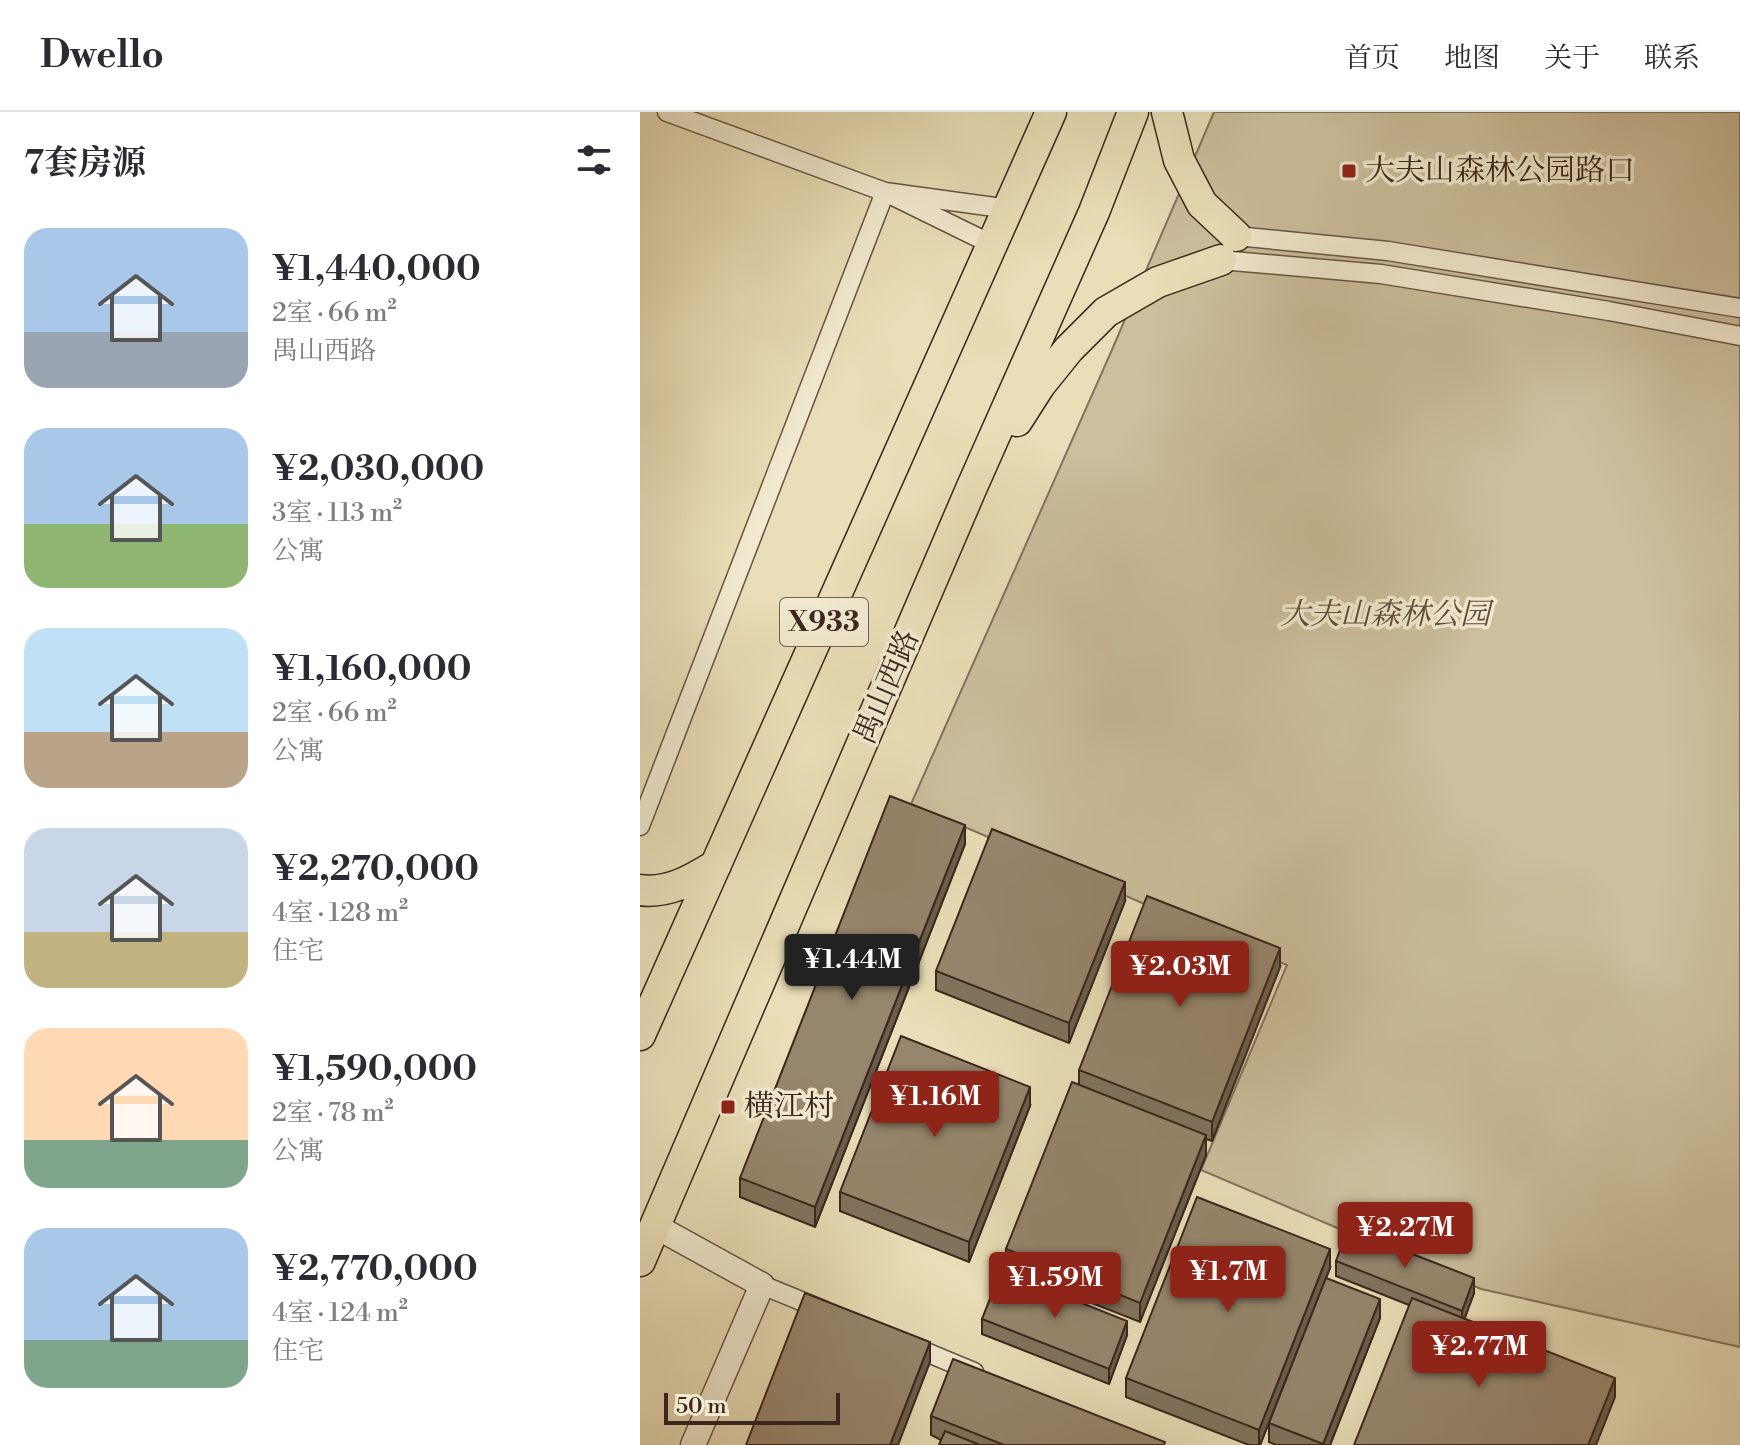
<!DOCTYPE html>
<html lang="zh">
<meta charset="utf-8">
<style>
:root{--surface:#fff;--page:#f2f2f3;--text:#2b2b33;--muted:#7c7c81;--line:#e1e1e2;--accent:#8f2418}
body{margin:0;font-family:"Libre Bodoni","Noto Serif SC",serif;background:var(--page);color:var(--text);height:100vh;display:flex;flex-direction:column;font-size:30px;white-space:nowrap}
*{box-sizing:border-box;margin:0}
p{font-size:26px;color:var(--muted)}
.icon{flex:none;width:44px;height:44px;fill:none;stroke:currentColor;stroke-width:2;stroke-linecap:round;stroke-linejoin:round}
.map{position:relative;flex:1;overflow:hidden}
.side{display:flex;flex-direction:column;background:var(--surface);width:640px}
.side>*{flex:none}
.scale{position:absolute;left:24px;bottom:20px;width:176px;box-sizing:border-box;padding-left:8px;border:4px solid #3c261d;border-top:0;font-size:22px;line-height:28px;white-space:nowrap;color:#3c261d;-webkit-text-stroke:6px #f1ead0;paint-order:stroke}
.price{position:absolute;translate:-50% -68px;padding:0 18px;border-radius:8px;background:var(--accent);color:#fff;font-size:26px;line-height:52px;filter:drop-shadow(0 2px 4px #0008)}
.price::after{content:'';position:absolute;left:50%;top:48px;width:24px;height:18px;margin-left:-12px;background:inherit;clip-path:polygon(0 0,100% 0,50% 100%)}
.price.active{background:#222;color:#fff}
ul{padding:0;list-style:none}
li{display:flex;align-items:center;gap:24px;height:200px;padding:0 24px}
li span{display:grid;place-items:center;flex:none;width:224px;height:160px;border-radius:24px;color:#555}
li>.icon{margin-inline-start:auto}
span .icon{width:96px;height:96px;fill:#fffc;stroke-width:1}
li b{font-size:34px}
h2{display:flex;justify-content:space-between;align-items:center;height:96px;padding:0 24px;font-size:34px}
header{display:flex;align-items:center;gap:48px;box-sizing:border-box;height:112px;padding:0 40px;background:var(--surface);border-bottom:2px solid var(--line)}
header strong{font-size:38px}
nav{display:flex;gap:44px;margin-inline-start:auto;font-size:28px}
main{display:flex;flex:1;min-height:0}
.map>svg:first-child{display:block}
.green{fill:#ccbf9d;stroke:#84725d;stroke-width:2}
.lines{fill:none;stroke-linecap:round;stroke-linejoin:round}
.minor-casing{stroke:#675444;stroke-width:21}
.tertiary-casing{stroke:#675444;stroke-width:27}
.primary-casing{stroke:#3c261d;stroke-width:33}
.minor{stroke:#f1ead0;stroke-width:18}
.tertiary{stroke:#f1ead0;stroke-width:24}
.primary{stroke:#e9deb7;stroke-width:30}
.wall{fill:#81735e;stroke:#3c261d;stroke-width:2}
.shaded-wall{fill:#695e4c;stroke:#3c261d;stroke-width:2}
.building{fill:#96866d;stroke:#3c261d;stroke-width:2}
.poi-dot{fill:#8f2418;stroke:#f1ead0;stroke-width:3}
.labels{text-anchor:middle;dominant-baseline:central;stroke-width:7;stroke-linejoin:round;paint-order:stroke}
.shield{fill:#f1ead0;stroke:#726153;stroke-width:2}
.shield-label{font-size:28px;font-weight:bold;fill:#3c261d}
.poi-label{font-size:30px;fill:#3c261d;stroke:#f1ead0;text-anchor:start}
.park-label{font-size:30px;font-style:italic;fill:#604c3d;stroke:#f1ead0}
.street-label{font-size:30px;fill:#3c261d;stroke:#f1ead0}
</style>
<header>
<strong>Dwello</strong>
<nav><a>首页</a><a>地图</a><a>关于</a><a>联系</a></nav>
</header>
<main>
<section class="side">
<h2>7套房源<svg class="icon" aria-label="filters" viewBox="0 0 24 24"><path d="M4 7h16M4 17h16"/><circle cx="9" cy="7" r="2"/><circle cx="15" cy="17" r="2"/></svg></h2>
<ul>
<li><span style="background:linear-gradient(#a9c7e8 65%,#9aa5b1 0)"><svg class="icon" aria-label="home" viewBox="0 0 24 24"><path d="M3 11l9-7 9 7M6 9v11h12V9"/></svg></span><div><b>¥1,440,000</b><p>2室 · 66 m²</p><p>禺山西路</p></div></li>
<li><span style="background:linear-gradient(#a9c7e8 60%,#8fb573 0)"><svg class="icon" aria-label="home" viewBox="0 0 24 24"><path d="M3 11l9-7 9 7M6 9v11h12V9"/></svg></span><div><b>¥2,030,000</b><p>3室 · 113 m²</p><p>公寓</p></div></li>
<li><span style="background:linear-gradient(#bfe0f5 65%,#b9a48a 0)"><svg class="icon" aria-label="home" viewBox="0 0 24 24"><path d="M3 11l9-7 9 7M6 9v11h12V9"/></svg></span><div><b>¥1,160,000</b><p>2室 · 66 m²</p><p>公寓</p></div></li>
<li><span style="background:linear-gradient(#c9d6e8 65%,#c2b280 0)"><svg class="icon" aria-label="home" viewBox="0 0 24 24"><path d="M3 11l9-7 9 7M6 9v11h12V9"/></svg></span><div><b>¥2,270,000</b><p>4室 · 128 m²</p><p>住宅</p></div></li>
<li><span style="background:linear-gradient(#ffd9b3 70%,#7fa58c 0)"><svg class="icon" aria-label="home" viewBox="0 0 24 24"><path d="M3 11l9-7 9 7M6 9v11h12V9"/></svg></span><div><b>¥1,590,000</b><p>2室 · 78 m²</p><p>公寓</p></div></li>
<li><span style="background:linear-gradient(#a9c7e8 70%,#7fa58c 0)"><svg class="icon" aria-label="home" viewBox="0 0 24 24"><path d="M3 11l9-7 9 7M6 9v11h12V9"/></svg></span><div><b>¥2,770,000</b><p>4室 · 124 m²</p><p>住宅</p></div></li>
</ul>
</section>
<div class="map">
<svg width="1100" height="1333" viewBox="0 0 1100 1333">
<rect width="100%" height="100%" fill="#e9deb7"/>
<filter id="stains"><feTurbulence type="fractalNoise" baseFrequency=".0025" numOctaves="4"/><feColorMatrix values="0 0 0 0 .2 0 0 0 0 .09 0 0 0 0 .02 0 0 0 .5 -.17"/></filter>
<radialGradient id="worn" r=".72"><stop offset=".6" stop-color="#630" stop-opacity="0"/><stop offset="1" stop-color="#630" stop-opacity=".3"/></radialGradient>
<!-- green -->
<path class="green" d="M574,0h526v1235l-259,-58 -280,-119 86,-205 -376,-161 200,-452z"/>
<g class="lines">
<!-- minor casing -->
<g class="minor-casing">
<path id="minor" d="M596,124l152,15 352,57
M353,133l-108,-53 124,17
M581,148l160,14 228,37 131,25
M0,714l245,-634 -218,-80
M122,1173l61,25
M269,1233l65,27"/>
</g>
<!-- tertiary casing -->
<g class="tertiary-casing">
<path id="tertiary" d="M15,1114l107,59 -69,160"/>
</g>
<!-- primary casing -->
<g class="primary-casing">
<path id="primary" d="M527,0l12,48 23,44 34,32
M377,309l23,-36 29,-36 37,-37 52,-30 63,-22
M0,778c29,4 53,-11 76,-25
M0,923l411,-923
M0,1149l331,-772 123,-277 39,-100"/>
</g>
<!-- minor -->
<use href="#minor" class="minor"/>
<!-- tertiary -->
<use href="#tertiary" class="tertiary"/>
<!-- primary -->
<use href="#primary" class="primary"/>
</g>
<!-- wall -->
<path class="wall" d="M325,732l-150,383 -75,-30v-19z
M485,789l-56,142 -133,-53v-19z
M640,855l-68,174 -6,-2v16l-66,167 -134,-53v-20l73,-164v-15z
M390,994l-61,156 -129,-51v-19z
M696,1149l138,32 -10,26 151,78 -206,-92 -73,-29z
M690,1156l-70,177h-11l-123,-48v-19z
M740,1206l-50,127h-54l-7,-3v-19z
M342,1207l145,16 -18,49 -127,-50z
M291,1304l234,29h-226l2,-5 -10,-5z"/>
<!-- shaded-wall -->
<path class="shaded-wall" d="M325,713v19l-150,383v-20z
M485,770v19l-56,142v-20z
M640,836v19l-68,174v-19z
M390,975v19l-61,156v-20z
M566,1023v20l-66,167v-19z
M690,1137v19l-70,177h-1v-15z
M834,1166v15l-12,33v-15z
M740,1187v19l-50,127h-7z
M487,1209v14l-18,49v-15z
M290,1230v20l-32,83h-8z
M975,1266v19l-19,48h-8z"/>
<!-- building -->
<path class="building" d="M250,684l75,29 -150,382 -75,-29z
M352,717l133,53 -56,141 -133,-52z
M507,784l133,52 -68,174 -133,-52z
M261,924l129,51 -61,155 -129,-50z
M432,970l134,53 -66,168 -134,-54z
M557,1085l133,52 -71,181 -133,-52z
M708,1117l126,49 -12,33 -126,-50z
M361,1159l126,50 -18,48 -127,-50z
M686,1166l54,21 -57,145 -54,-21z
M165,1181l125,49 -40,103h-144z
M772,1186l203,80 -27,67h-234z
M313,1247l212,83 -1,3h-160l-73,-29z
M305,1319l35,14h-41z"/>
<!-- markers -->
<g class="poi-dot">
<rect x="701" y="51" width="16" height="16" rx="4"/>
<rect x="80" y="987" width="16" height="16" rx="4"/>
</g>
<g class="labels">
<!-- shield labels -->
<rect class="shield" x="140" y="486" width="88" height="48" rx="6"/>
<g class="shield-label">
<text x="184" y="510">X933</text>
</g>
<!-- poi labels -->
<g class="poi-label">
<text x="725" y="59">大夫山森林公园路口</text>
<text x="104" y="995">横江村</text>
</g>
<!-- park labels -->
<g class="park-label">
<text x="745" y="503">大夫山森林公园</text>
</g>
<!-- street labels -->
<g class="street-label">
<text transform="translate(247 575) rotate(-67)">禺山西路</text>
</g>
</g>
<rect width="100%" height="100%" filter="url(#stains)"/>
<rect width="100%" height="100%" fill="url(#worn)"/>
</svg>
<div class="scale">50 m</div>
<b class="price active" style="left:212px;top:890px">¥1.44M</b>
<b class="price" style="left:540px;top:897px">¥2.03M</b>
<b class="price" style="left:295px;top:1027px">¥1.16M</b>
<b class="price" style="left:765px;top:1158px">¥2.27M</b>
<b class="price" style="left:588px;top:1202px">¥1.7M</b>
<b class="price" style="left:415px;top:1208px">¥1.59M</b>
<b class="price" style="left:839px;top:1277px">¥2.77M</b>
</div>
</main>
